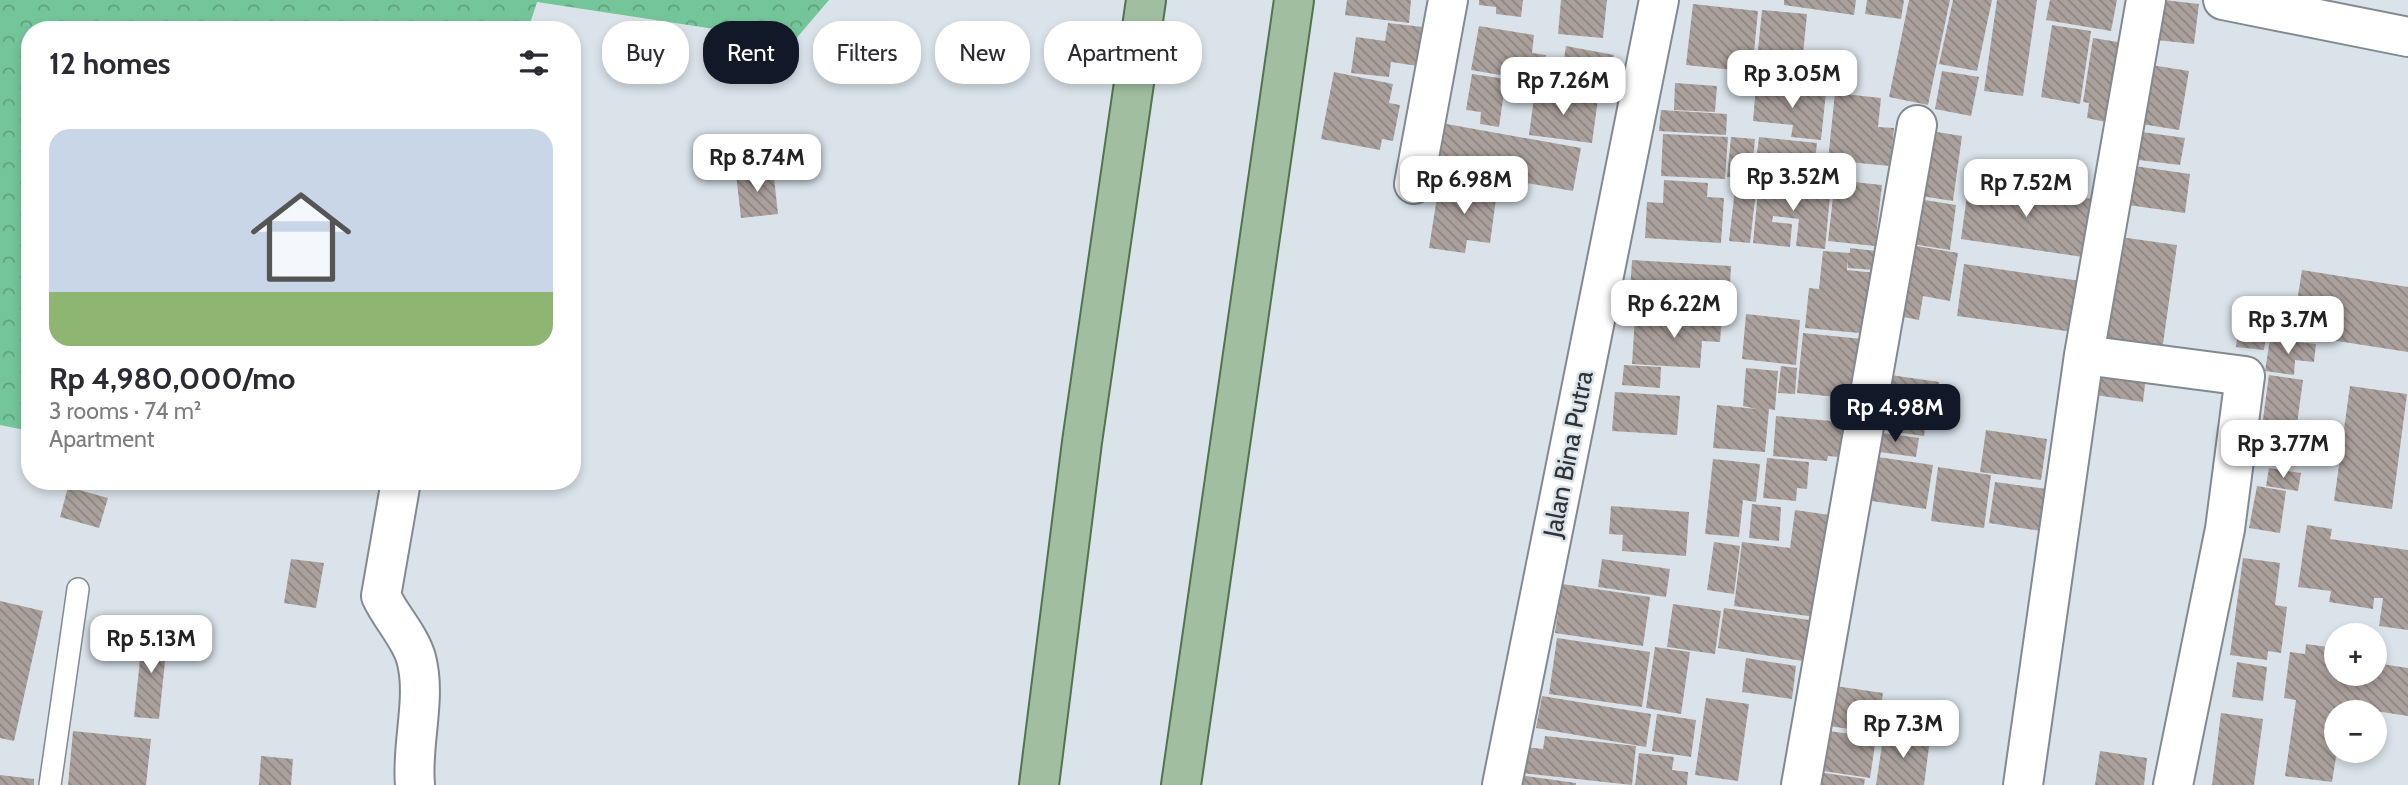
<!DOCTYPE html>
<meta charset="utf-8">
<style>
:root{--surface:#fff;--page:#f2f2f3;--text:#2b2b33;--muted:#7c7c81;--line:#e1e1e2;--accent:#111827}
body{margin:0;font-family:Cabin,sans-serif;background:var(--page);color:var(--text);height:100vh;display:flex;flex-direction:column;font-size:26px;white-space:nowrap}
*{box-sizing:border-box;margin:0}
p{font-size:23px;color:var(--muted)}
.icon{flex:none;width:38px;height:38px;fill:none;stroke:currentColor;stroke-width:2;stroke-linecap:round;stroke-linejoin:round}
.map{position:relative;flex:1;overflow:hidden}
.drawer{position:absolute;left:21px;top:21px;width:560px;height:469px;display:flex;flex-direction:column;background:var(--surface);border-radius:28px;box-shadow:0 4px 10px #0003}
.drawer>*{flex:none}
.hud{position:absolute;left:602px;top:21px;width:665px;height:63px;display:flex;gap:14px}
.tools{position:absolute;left:2324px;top:623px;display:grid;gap:14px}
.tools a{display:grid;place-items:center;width:63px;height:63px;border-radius:50%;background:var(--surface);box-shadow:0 4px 10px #0003;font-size:35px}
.price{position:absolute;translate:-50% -60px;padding:0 16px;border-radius:14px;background:#fff;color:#222;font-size:23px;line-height:46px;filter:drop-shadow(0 2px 4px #0008)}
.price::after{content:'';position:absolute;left:50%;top:42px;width:21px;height:16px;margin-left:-10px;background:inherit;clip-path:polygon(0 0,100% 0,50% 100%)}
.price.active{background:var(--accent);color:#fff}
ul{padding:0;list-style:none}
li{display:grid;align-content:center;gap:14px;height:371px;padding:0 28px}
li+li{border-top:2px solid var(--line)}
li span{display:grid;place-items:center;height:217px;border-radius:21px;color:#555}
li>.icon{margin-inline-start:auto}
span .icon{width:126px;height:126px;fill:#fffc;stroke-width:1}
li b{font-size:30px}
h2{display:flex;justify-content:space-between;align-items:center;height:84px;padding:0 28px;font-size:30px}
.pill{padding:0 24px;border-radius:28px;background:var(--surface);box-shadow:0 4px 10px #0003;font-size:24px;line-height:63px}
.pill.active{background:var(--accent);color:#fff}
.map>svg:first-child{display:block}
.forest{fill:url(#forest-crowns)}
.building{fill:url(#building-back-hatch)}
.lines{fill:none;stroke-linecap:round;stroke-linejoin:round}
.service-casing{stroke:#828a90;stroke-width:24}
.minor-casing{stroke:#828a90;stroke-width:42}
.tertiary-casing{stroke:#828a90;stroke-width:42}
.primary-casing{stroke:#507351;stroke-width:42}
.service{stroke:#fff;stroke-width:21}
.minor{stroke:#fff;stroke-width:38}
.tertiary{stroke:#fff;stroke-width:38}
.primary{stroke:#a1bfa0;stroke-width:38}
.labels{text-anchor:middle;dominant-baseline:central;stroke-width:5;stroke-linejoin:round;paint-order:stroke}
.street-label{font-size:26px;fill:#303336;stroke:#dae3ea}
</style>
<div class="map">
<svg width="2408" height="785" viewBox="0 0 2408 785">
<defs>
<pattern id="forest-crowns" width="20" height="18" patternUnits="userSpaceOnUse" patternTransform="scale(1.75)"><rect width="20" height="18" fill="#75c59a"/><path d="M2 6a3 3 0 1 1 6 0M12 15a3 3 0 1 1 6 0" fill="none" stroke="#60a17e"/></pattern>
<pattern id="building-back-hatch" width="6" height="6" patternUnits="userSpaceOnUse" patternTransform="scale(1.75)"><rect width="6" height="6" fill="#aba19c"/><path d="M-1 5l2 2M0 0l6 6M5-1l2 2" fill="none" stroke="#8c8480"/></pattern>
</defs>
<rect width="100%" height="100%" fill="#dae3ea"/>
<!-- forest -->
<path class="forest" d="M0,0h829l-35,41 -257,-39 -9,28h-498v401l-30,-6z"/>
<!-- building -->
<path class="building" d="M1347,0h64l-2,23 -64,-8z
M1479,0h44l-2,17 -25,-3v-7l-17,-2z
M1561,0h46l-4,38 -45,-4z
M1784,0h72l-2,15 -70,-10z
M1867,0h37l-3,19 -36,-5z
M1909,0h41l-22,105 -39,-8z
M1953,0h39l-15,71 -38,-7z
M1997,0h40l-14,96 -39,-5z
M2050,0h67l-6,31 -65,-11z
M2164,0l35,4 -5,40 -47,-5z
M1693,4l65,7 -6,61 -66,-7z
M1762,10l45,4 -5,51 -45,-5z
M1388,23l35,4 -5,39 -27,-4 -2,15 -38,-4 5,-36 29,4z
M2052,25l39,6 -11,73 -39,-7z
M1479,26l55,9 -2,18 14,2 -5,27 -70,-12z
M2093,38l25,4 -12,80 -19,-4 2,-15 -6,-1z
M1566,46l48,9 -7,37 -47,-8z
M2145,64l44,7 -10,59 -44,-7z
M1942,71l37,6 -8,39 -36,-7z
M1334,72l59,12 -4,19 11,2 -7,36 -11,-2 -2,11 -59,-11z
M1472,74l34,5 -7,48 -19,-3 1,-12 -15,-2z
M1675,83l42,3 -2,26 -41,-2z
M1756,85l70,7 -5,48 -30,-3 2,-12 -40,-4z
M1535,90l63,9 -6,44 -63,-8z
M1835,93l46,5 -3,29 16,1 -4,38 -62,-6z
M1661,110l66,4 -1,21 -67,-4z
M1441,123l140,25 -8,43 -140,-24z
M1918,129l44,7 -9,65 -45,-7z
M2135,131l50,7 -5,27 -49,-6z
M1663,134l65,3 -3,42 -64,-3z
M1731,137l24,2 -4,40 -24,-2z
M1759,137l58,6 -4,35 -58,-7z
M2134,166l56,8 -5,39 -57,-8z
M773,169l5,45 -37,4 -5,-44z
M1460,178l38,6 -8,59 -23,-3 -2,13 -36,-5 9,-57 20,3z
M1777,179l54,6 -6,64 -29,-3 3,-27 -26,-3 -1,6 20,2 -2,23 -37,-4 6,-61 18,2z
M1664,180l44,3 -1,14 17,1 -3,45 -76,-5 2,-36 16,1z
M1736,180l21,2 -7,61 -21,-2z
M1835,180l47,5 -7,61 -47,-5z
M1969,181l123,18 -9,58 -122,-18z
M1906,197l50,8 -6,45 -51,-8z
M2113,236l64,9 -16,113 -64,-9z
M1899,243l59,10 -8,48 -27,-5 -4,24 -26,-5z
M1850,248l26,3 -2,19 -26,-2v-9l-1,11 29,3 -6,61 -65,-6 4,-40 10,1 4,-38 27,2z
M1632,260l99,6 -2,38 -32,-2 -1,11 -67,-5z
M1964,264l117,17 -8,51 -116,-16z
M2302,270l106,17v65l-116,-18z
M1698,314l24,1 -2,27 -18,-1 -2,27 -68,-4 3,-47 63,4z
M1746,314l54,6 -4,45 -54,-6z
M2240,318l28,4 -4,28 -28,-3z
M1803,333l59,6 -6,60 -59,-6z
M2270,339l46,5 -2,18 -19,-2 -1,15 -29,-4z
M2087,359l60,9 -4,34 -61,-9z
M1624,365l37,2 -1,21 -38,-3z
M1781,366l16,2 -2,26 -17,-1z
M1746,368l32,3 -3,39 -6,-1 -4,43 -52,-4 4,-43 40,4 -14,-3z
M1877,373l62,9 -3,25 -62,-9z
M2269,375l34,5 -10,73 -34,-5z
M2350,386l57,8 -15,115 -58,-8z
M1615,392l65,4 -3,39 -65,-4z
M1873,399l55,8 -4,29 -54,-8z
M1776,416l67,6 -4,35 -11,-1 -1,5 -54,-5z
M1986,430l61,9 -6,41 -61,-8z
M1874,432l45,6 -3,19 -44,-6z
M1871,456l62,9 -7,44 -61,-9z
M1767,458l42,4 -2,27 -10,-1 -1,13 -33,-3z
M1713,459l47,5 -4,38 -13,-2 -4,37 -34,-3z
M1938,467l53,8 -7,53 -53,-7z
M2269,468l32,5 -3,18 -32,-5z
M1995,482l52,7 -6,42 -52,-8z
M2257,486l29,5 -6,42 -31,-5z
M68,487l40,11 -9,30 -39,-11z
M1752,504l29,3 -2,34 -30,-3z
M1611,506l78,6 -3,44 -64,-5 1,-16 -14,-1z
M1795,510l35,5 -14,102 -82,-11 8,-64 48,6z
M2307,525l25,4 -2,10 78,11v80l-29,-4 4,-28h-9l-1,11 -44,-7 2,-11 -33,-4z
M1714,542l26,4 -6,48 -27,-4z
M2243,558l37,5 -5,42 12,2 -6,46 -13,-2 -1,9 -37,-5z
M291,559l33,4 -8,45 -32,-5z
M1602,559l68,10 -4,28 -68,-10z
M1562,584l88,13 -7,49 -88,-13z
M0,601l43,10 -29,130 -14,-3z
M1673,604l48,7 -6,43 -48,-7z
M1724,608l85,12 -6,41 -85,-13z
M143,631l25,2 -9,86 -25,-2z
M1557,638l93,14 -8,55 -93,-13z
M2306,644l30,4v26h39v-11l33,5v48l-65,-10 -1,6h-6l1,39 -5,31 -47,-6 11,-76 -12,-2 6,-46 15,2z
M1655,647l35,5 -9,62 -35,-6z
M1746,658l50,8 -4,33 -50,-7z
M2237,662l30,5 -4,34 -31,-4z
M1835,686l48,7 -6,40 -48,-7z
M1542,696l109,18 -5,33 -110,-19z
M1706,698l43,6 -11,77 -43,-6z
M2221,713l42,6 -9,66h-42z
M1657,714l39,6 -5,37 -39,-6z
M1816,729l60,9 -6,40 -60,-9z
M73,731l78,8 -5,46h-78z
M1884,732l46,7 -6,46h-48z
M1545,736l91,10 -4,39 -110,-12 3,-26 18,2z
M2100,751l47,7 -3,27h-49z
M1639,753l35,4 -2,13 16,2 -1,13h-52z
M261,756l32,3 -2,26h-32z
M1818,772l47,7 -1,6h-47z
M0,775l34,4v6h-34z
M1518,775l58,8v2h-59z"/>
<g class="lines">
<!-- service casing -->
<g class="service-casing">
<path id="service" d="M50,785l28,-196"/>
</g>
<!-- minor casing -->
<g class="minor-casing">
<path id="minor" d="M2223,0l185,37
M1414,184l34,-184
M2084,355l161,21 -20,153 -52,256
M401,481l-20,115c9,20 29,41 35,62 11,40 -5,86 -1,127
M1801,785l116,-660
M2023,785l61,-430 62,-355"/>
</g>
<!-- tertiary casing -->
<g class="tertiary-casing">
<path id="tertiary" d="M1502,785l157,-785"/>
</g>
<!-- primary casing -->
<g class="primary-casing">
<path id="primary" d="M1039,785l43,-343 64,-442
M1181,785l113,-785"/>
</g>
<!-- service -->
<use href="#service" class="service"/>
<!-- minor -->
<use href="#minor" class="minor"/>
<!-- tertiary -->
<use href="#tertiary" class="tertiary"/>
<!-- primary -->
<use href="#primary" class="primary"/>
</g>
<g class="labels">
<!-- street labels -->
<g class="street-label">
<text transform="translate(1568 454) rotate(-79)">Jalan Bina Putra</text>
</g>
</g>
</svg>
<div class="tools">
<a>+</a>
<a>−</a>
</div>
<b class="price" style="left:1792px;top:110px">Rp 3.05M</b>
<b class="price" style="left:1563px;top:117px">Rp 7.26M</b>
<b class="price" style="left:757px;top:194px">Rp 8.74M</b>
<b class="price" style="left:1793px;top:213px">Rp 3.52M</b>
<b class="price" style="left:1464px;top:216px">Rp 6.98M</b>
<b class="price" style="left:2026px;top:219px">Rp 7.52M</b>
<b class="price" style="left:1674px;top:340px">Rp 6.22M</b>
<b class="price" style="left:2288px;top:356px">Rp 3.7M</b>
<b class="price active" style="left:1895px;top:444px">Rp 4.98M</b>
<b class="price" style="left:2283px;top:480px">Rp 3.77M</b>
<b class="price" style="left:151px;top:675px">Rp 5.13M</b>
<b class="price" style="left:1903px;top:760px">Rp 7.3M</b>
<div class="hud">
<a class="pill">Buy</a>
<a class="pill active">Rent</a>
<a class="pill">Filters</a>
<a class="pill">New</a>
<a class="pill">Apartment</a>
</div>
<section class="drawer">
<h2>12 homes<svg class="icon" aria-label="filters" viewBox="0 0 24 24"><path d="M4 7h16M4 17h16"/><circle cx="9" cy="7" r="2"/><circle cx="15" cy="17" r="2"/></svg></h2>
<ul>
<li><span style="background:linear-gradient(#c9d6e8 75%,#8fb573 0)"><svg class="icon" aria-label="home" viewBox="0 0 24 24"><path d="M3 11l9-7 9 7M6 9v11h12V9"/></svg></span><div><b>Rp 4,980,000/mo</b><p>3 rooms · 74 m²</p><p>Apartment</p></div></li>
</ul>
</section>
</div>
